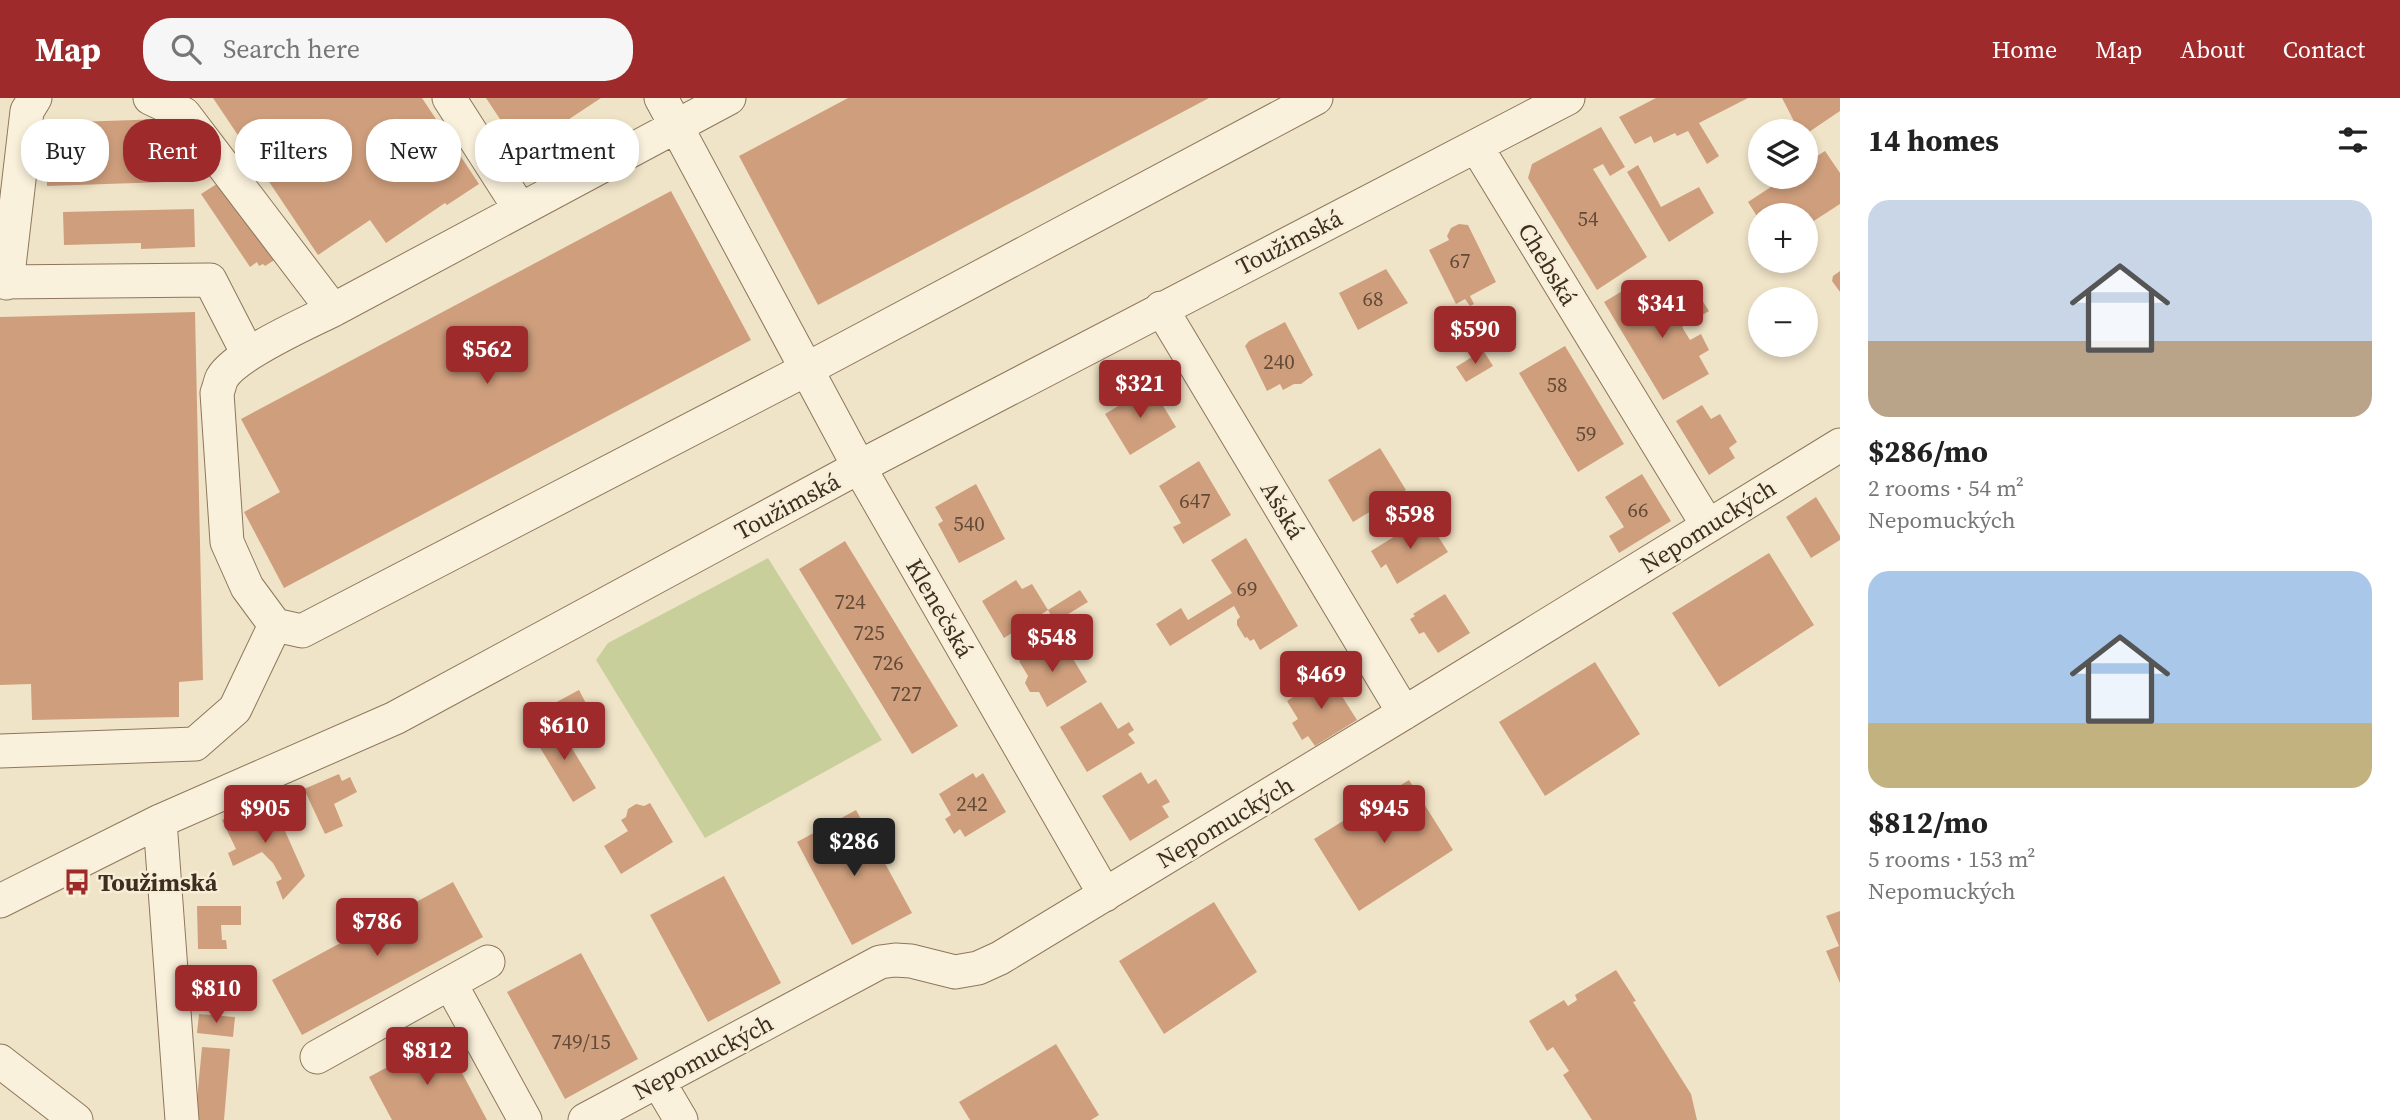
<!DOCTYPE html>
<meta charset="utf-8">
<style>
:root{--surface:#fff;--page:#f6f6f6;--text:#222;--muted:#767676;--accent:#9e2a2b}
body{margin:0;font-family:"Source Serif 4",serif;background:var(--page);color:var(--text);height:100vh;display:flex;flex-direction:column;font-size:26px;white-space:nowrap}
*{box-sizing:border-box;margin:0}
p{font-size:23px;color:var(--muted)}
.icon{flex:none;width:38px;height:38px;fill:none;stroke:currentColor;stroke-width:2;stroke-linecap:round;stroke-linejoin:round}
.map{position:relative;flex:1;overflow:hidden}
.sheet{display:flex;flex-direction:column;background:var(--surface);width:560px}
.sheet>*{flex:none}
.hud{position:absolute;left:21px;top:21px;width:665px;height:63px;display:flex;gap:14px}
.fabs{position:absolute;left:1748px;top:21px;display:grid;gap:14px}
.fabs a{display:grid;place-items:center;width:70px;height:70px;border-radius:50%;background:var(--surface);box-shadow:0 4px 10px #0003;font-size:35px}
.price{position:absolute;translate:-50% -60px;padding:0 16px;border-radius:7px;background:var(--accent);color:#fff;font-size:23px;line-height:46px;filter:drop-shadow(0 2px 4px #0008)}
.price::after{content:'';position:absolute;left:50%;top:42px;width:21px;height:16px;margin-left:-10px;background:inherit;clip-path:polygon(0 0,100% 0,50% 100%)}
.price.selected{background:#222;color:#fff}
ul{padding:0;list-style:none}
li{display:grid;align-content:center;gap:14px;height:371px;padding:0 28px}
li span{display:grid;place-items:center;height:217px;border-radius:21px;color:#555}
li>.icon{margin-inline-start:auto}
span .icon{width:126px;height:126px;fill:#fffc;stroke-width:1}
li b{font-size:30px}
h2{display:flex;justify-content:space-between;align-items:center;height:84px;padding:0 28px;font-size:30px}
.pill{padding:0 24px;border-radius:28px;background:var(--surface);box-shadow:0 4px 10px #0003;font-size:24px;line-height:63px}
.pill.selected{background:var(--accent);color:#fff}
header{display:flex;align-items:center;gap:42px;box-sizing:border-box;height:98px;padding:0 35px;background:var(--accent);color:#fff}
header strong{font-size:33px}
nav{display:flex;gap:38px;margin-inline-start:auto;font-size:24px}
.search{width:490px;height:63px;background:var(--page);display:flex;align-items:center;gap:18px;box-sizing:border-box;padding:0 24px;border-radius:28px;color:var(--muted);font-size:26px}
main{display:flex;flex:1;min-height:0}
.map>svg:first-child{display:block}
.green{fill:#c9cf9b}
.building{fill:#cf9f7d}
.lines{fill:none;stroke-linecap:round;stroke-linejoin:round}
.minor-casing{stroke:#8d765c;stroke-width:35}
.minor{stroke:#faf1dc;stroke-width:33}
.labels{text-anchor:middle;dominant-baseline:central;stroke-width:5;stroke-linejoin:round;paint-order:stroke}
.number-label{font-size:21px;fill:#624a37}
.street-label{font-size:24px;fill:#3d2e20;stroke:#f7eed8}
.poi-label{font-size:24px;font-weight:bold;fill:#3d2e20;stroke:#f7eed8;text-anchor:start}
</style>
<header>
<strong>Map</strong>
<div class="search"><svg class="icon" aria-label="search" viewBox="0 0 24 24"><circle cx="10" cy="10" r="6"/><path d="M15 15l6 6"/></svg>Search here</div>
<nav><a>Home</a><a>Map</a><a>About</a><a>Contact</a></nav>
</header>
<main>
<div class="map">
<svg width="1840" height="1022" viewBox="0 0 1840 1022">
<rect width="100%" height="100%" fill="#f0e4c8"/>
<!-- green -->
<path class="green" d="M768,460l114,182 -177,98 -109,-178 12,-17z"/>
<!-- building -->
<path class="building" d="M213,0h209l57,86 -32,21 -2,-2 -59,40 -16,-23 -52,35z
M486,0h115l-80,53z
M848,0h361l-391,207 -79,-149z
M1656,0h92l-49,25 20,33 -12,8 -19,-33 -11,5 -2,-3 -21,10 -3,-7 -16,8 -16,-27z
M1782,0h58v13l-34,23v-3h-7z
M164,21l2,63 -119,4 -2,-63z
M1601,29l24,40 -15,9 -7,-12 -10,5 54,88 -50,33 -69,-112 4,-14z
M559,44l7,12 -27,18 -7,-12z
M1825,53l15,22v31l-34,22v-11h-46v6l-12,-19 38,-25h20v-14z
M1638,67l23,42 38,-20 15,26 -45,29 -42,-70z
M223,82l53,79 -11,7 -2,-2 -4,2 -2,-4 -7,5 -49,-73z
M671,93l80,149 -467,248 -40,-76 36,-20 -39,-73z
M194,111l1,38 -54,2v-6l-77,2 -1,-33z
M1459,126l9,1 28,57 -26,14 4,8 -4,2 -5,-7 -9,5 -27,-54 20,-10 -2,-4 4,-8z
M1386,171l22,34 -50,27 -19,-37z
M1840,173v21l-8,-11 1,-5z
M1629,189l9,15 12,-6 12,20 36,-22 11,17 -27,16 8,13 11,-6 8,16 -10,6 10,18 -46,26 -59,-98z
M195,214l8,368 -24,2v35l-147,3 -1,-36 -31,1v-368z
M1285,224l28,53 -12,9h-7l-11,6 -3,-6 -13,7 -22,-45 4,-5z
M1565,248l59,98 -46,28 -59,-99z
M1483,252l10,16 -27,16 -10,-15z
M1151,288l25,41 -46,28 -25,-41z
M1702,307l9,14 9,-5 17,28 -8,6 6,10 -26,17 -33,-54z
M1380,350l26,42 -53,32 -25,-42z
M1199,363l32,54 -48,29 -10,-17 8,-4 -22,-37z
M1642,376l29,47 -52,32 -10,-17 15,-9 -19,-30z
M976,386l29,55 -46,24 -21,-39 5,-3 -8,-14z
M1816,399l24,39v4l-29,18 -25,-41z
M1426,419l22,35 -51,32 -11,-20 -5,4 -10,-17z
M1246,440l52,88 -38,24 -6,-11 -4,2 -3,-4 -2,1 -8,-13v-5l3,-3 -6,-11 -64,40 -14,-22 25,-16 7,12 44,-27 -21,-33z
M845,443l113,185 -46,28 -113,-185z
M1769,455l45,72 -95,62 -47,-74z
M1016,482l6,9 10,-5 16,26 -44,28 -22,-37z
M1080,492l8,12 -33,20 -7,-12z
M1445,496l25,39 -32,20 -14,-21 -5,2 -9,-15 5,-3 -2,-2z
M1052,542l11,18 7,-4 17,28 -40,25 -8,-15h-9l-5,-9 3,-7 -9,-15z
M1595,564l45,72 -95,62 -46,-74z
M1328,576l29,46 -42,26 -7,-10 -6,4 -10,-17 6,-4 -11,-18z
M579,592l13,25 -25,14 -14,-25z
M1101,604l17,27 11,-7 5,8 -6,4 7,9 -48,29 -27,-45z
M556,624l40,66 -23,14 -40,-66z
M1141,674l7,12 8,-5 14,23 -8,4 7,11 -39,24 -28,-45z
M973,675l3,5 7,-5 23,39 -41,25 -5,-8 -6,5 -9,-15 6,-4 -12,-21z
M339,676l3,7 8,-4 7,15 -23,12 9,22 -18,8 -21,-45z
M1409,682l44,70 -94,61 -45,-72z
M650,705l23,39 -52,32 -17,-28 24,-15 -7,-11 5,-3 2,-8 8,-5 8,2z
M273,706l32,72 -22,24 -7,-18 6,-3 -9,-16 -11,-11 -29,14 -5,-13 8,-4 -14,-29 20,-10 4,8z
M856,712l56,103 -60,32 -55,-103z
M724,778l57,107 -73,39 -58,-107z
M453,784l30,55 -181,98 -30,-55z
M1214,804l43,70 -93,62 -45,-73z
M197,808h44v19h-20l1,15h4l1,9h-29z
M1840,813v72l-14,-32 13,-5 -13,-30z
M581,855l57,106 -73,40 -58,-107z
M1616,872l20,31 -3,1 58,92 6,26h-105l-29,-45 6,-4 -16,-24 -6,4 -18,-30 35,-21 4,6 9,-6 -2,-5z
M199,916l36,3 -2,20 -36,-4z
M443,939l44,83h-95l-23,-43z
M1056,946l43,71 -8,5h-121l-11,-18z
M202,949l28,2 -6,71h-29z"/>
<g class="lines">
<!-- minor casing -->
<g class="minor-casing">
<path id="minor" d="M150,0l34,16 149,196
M449,0l71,111
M661,0l198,369 246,428
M729,0l-396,212c-26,13 -97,44 -111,68 -2,4 -3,10 -5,15l10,149 20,45 28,38 27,6 505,-262 509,-271
M1476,48l232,380
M0,184l210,-2 38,74
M7,185l20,-172 8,-13
M1161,210l243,405
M0,653l195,-7 40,-35 40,-84
M160,723l22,299
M0,803l160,-80 235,-103 464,-251 709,-369
M450,885l38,-21
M317,959l133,-74 75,137
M0,963l76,59
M658,983l23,39
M585,1022l295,-158 15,-2 16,1 44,11 23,-4 22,-10 404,-245 436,-268"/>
</g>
<!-- minor -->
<use href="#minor" class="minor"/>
</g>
<!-- icons -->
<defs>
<g id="bus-bare" transform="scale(2.1)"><path d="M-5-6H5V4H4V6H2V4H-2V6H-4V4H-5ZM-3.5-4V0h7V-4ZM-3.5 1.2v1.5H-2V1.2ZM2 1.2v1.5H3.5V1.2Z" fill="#9e2a2b" stroke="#f7eed8" stroke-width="2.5" paint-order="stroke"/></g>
</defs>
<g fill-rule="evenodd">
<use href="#bus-bare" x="77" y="784"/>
</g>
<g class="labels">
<!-- number labels -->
<g class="number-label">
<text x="1588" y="120">54</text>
<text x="1460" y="162">67</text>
<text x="1373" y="200">68</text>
<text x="1279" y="263">240</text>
<text x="1557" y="286">58</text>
<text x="1586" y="335">59</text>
<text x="1195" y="402">647</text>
<text x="1638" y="411">66</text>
<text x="969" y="425">540</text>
<text x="1247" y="490">69</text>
<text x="850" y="503">724</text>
<text x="869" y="534">725</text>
<text x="888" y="564">726</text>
<text x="906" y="595">727</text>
<text x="972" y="705">242</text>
<text x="581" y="943">749/15</text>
</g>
<!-- street labels -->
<g class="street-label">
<text transform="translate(1289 144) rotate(-27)">Toužimská</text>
<text transform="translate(1548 166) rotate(59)">Chebská</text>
<text transform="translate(787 408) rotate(-28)">Toužimská</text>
<text transform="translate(1283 412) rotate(59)">Ašská</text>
<text transform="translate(1708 428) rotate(-32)">Nepomuckých</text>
<text transform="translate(940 510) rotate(60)">Klenečská</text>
<text transform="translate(1225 724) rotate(-31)">Nepomuckých</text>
<text transform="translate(703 959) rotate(-28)">Nepomuckých</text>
</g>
<!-- poi labels -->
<g class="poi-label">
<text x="98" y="784">Toužimská</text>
</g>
</g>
</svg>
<div class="fabs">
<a><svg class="icon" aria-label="layers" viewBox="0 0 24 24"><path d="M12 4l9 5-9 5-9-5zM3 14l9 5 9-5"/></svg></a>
<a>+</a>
<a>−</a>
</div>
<b class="price" style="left:1662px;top:242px">$341</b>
<b class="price" style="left:1475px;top:268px">$590</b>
<b class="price" style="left:487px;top:288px">$562</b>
<b class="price" style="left:1140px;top:322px">$321</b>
<b class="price" style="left:1410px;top:453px">$598</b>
<b class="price" style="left:1052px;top:576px">$548</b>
<b class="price" style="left:1321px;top:613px">$469</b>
<b class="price" style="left:564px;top:664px">$610</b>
<b class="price" style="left:265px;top:747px">$905</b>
<b class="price" style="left:1384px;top:747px">$945</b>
<b class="price selected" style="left:854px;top:780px">$286</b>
<b class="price" style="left:377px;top:860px">$786</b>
<b class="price" style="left:216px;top:927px">$810</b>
<b class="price" style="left:427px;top:989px">$812</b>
<div class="hud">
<a class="pill">Buy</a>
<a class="pill selected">Rent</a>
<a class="pill">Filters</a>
<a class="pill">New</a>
<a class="pill">Apartment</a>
</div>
</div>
<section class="sheet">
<h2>14 homes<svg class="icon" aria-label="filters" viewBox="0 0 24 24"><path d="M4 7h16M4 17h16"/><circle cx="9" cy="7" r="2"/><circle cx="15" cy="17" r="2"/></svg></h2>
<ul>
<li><span style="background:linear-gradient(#c9d6e8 65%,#b9a48a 0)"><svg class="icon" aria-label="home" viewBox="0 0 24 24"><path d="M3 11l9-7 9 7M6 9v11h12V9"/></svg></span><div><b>$286/mo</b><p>2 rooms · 54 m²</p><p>Nepomuckých</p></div></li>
<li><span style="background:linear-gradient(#a9c7e8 70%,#c2b280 0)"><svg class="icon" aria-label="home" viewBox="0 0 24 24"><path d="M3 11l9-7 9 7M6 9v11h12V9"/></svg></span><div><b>$812/mo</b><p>5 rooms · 153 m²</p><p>Nepomuckých</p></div></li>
</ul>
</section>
</main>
